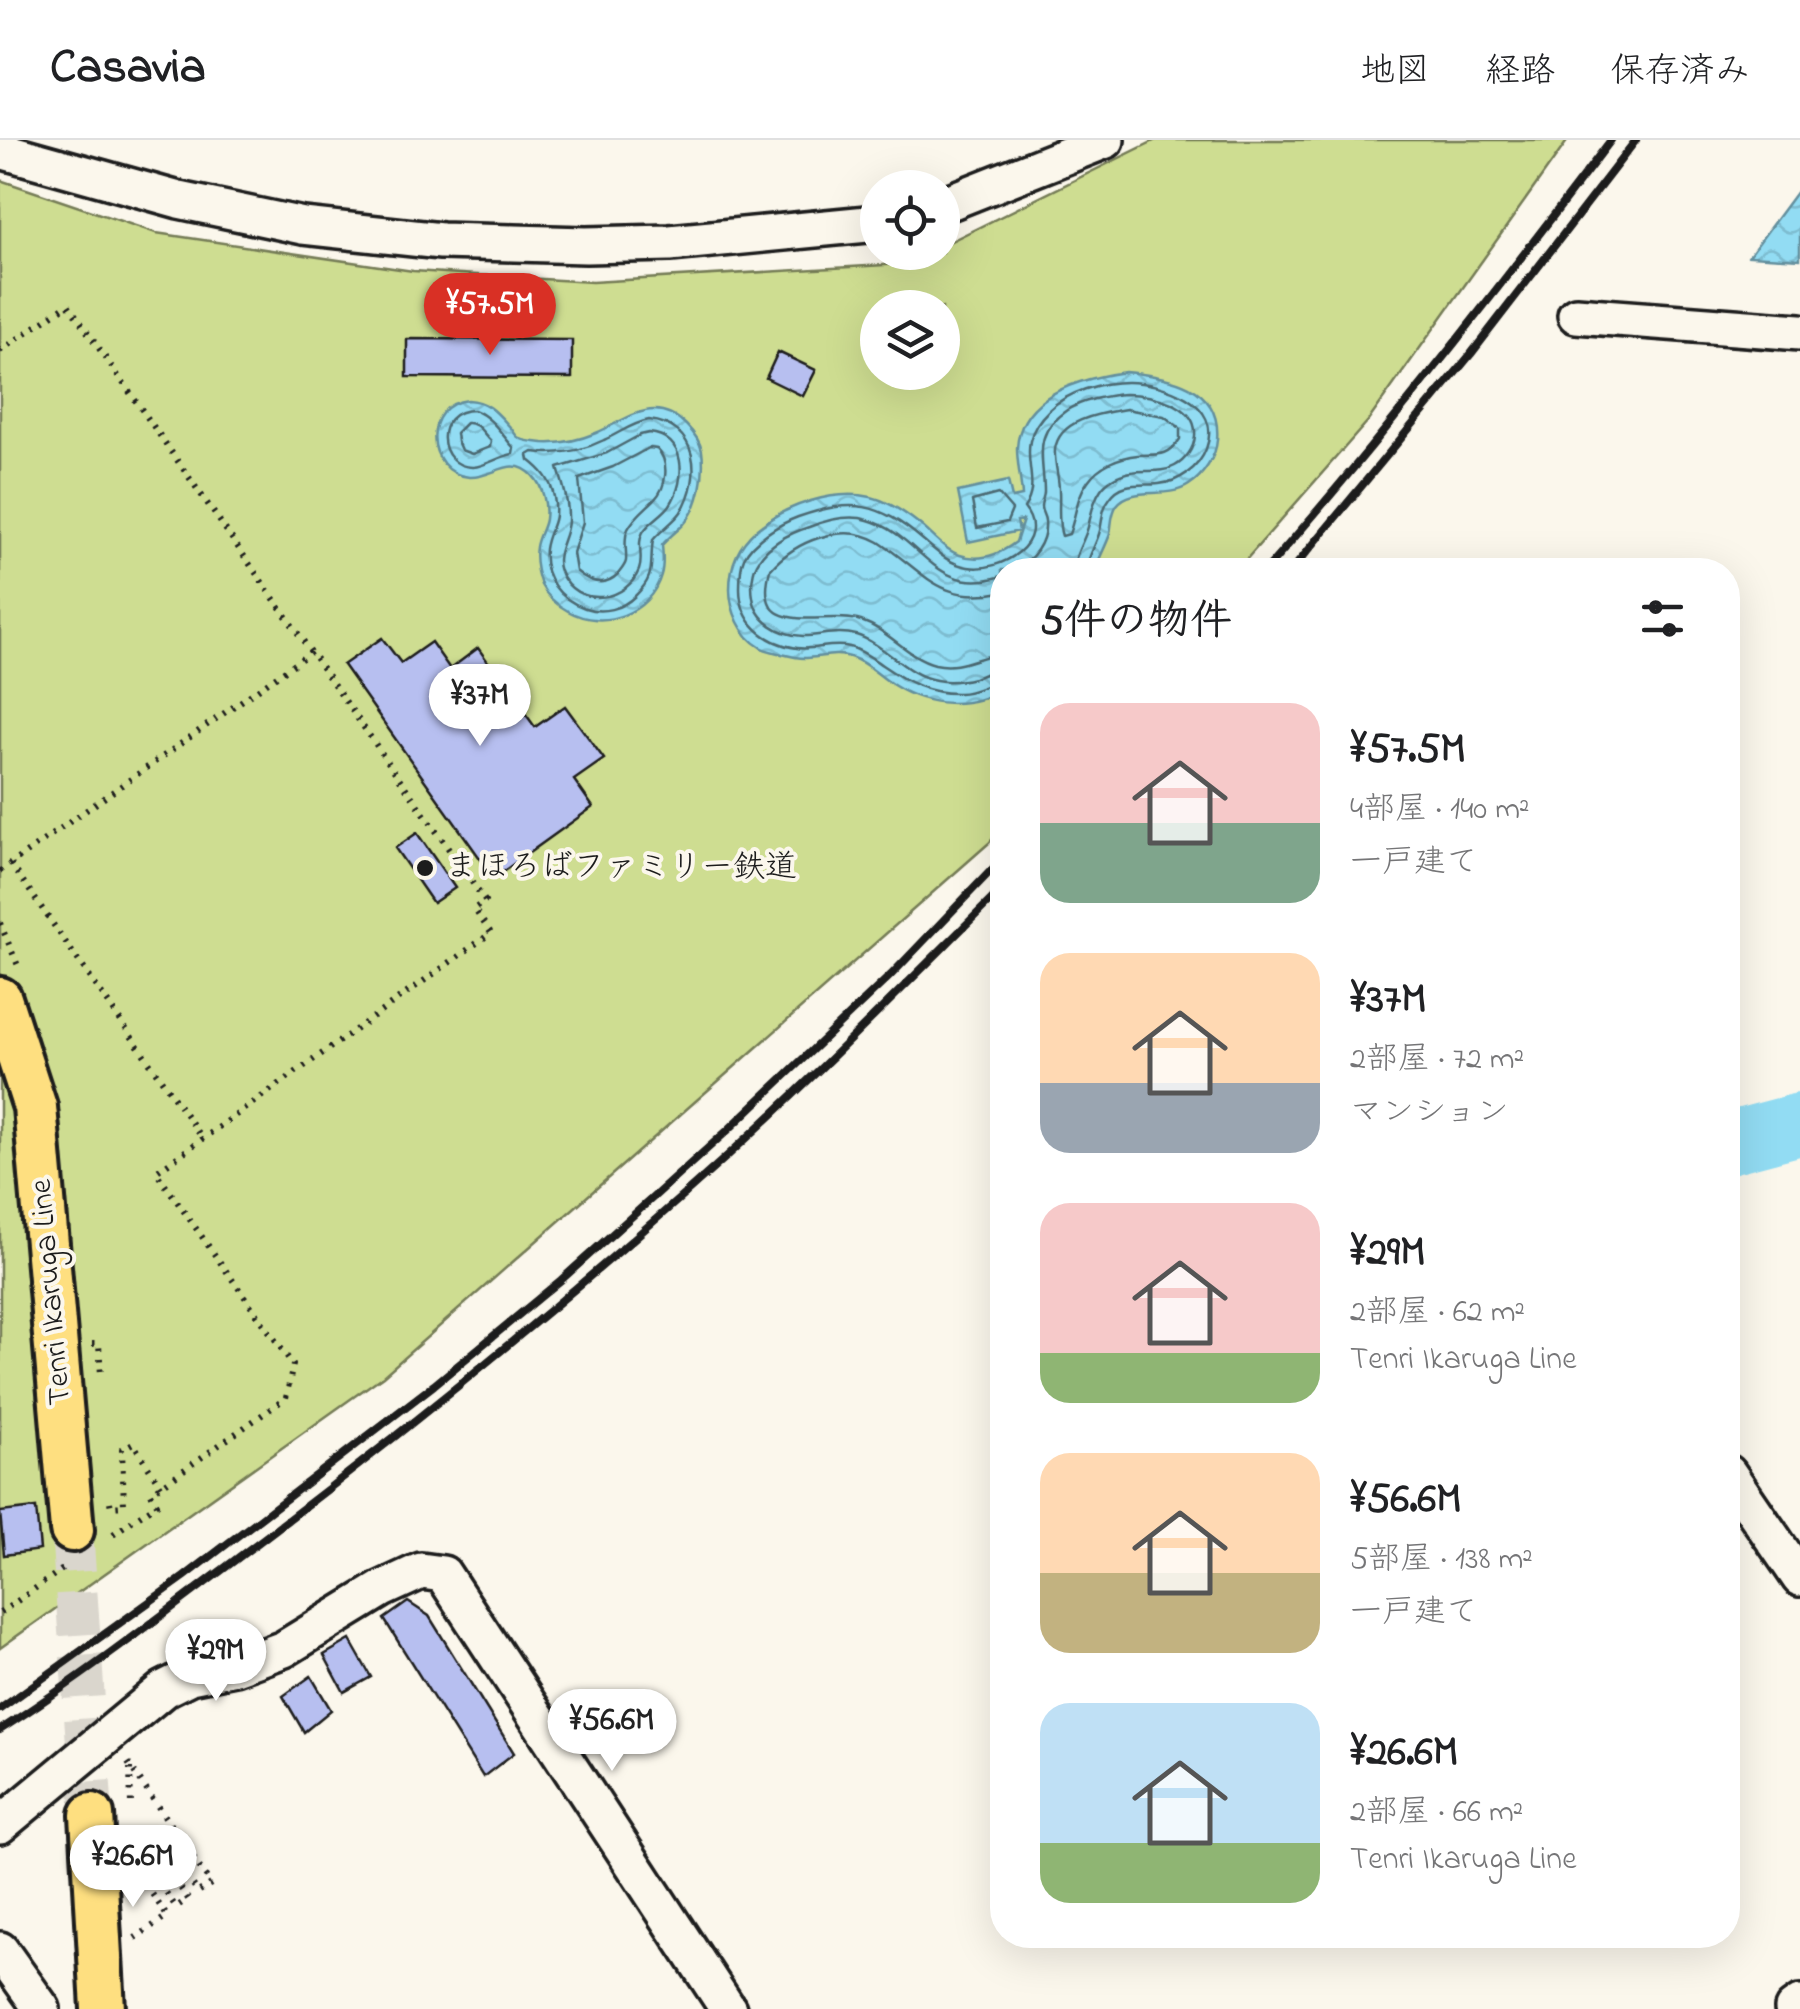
<!DOCTYPE html>
<html lang="ja">
<meta charset="utf-8">
<style>
:root{--surface:#fff;--page:#f2f2f2;--text:#202124;--muted:#757577;--line:#e0e0e0;--accent:#d93025}
body{margin:0;font-family:"Indie Flower","Klee One",sans-serif;background:var(--page);color:var(--text);height:100vh;display:flex;flex-direction:column;font-size:38px;white-space:nowrap}
*{box-sizing:border-box;margin:0}
p{font-size:32px;color:var(--muted)}
.icon{flex:none;width:55px;height:55px;fill:none;stroke:currentColor;stroke-width:2;stroke-linecap:round;stroke-linejoin:round}
.map{position:relative;flex:1;overflow:hidden}
.details{position:absolute;left:990px;top:418px;width:750px;height:1390px;display:flex;flex-direction:column;background:var(--surface);border-radius:40px;box-shadow:0 10px 40px #0002}
.details>*{flex:none}
.tools{position:absolute;left:860px;top:30px;display:grid;gap:20px}
.tools a{display:grid;place-items:center;width:100px;height:100px;border-radius:50%;background:var(--surface);box-shadow:0 10px 40px #0002;font-size:50px}
.price{position:absolute;translate:-50% -85px;padding:0 22px;border-radius:35px;background:#fff;color:#222;font-size:32px;line-height:65px;filter:drop-shadow(0 2px 5px #0008)}
.price::after{content:'';position:absolute;left:50%;top:60px;width:30px;height:22px;margin-left:-15px;background:inherit;clip-path:polygon(0 0,100% 0,50% 100%)}
.price.selected{background:var(--accent);color:#fff}
ul{padding:0;list-style:none}
li{display:flex;align-items:center;gap:30px;height:250px;padding:0 50px}
li span{display:grid;place-items:center;flex:none;width:280px;height:200px;border-radius:30px;color:#555}
li>.icon{margin-inline-start:auto}
span .icon{width:120px;height:120px;fill:#fffc;stroke-width:1}
li b{font-size:42px}
h2{display:flex;justify-content:space-between;align-items:center;height:120px;padding:0 50px;font-size:42px}
header{display:flex;align-items:center;gap:60px;box-sizing:border-box;height:140px;padding:0 50px;background:var(--surface);border-bottom:2px solid var(--line)}
header strong{font-size:48px}
nav{display:flex;gap:55px;margin-inline-start:auto;font-size:35px}
.map>svg:first-child{display:block}
.park{fill:#cedd91;stroke:#757c56;stroke-width:2.5;fill-rule:evenodd}
.water{fill:url(#water-waves);stroke:#638f9d;stroke-width:2.5}
.lines{fill:none;stroke-linecap:round;stroke-linejoin:round}
.shore{stroke:#4b6972;stroke-width:2.5}
.river{stroke:#92dcf3;stroke-width:62}
.building{fill:#b7bff0;stroke:#1c1c1c;stroke-width:2.5}
.major-tunnel{stroke:#dad6cd;stroke-width:42;stroke-dasharray:42 21;stroke-linecap:butt}
.minor-casing{stroke:#1c1c1c;stroke-width:42}
.major-casing{stroke:#1c1c1c;stroke-width:50}
.path{stroke:#1c1c1c;stroke-width:6;stroke-dasharray:2.5 8;stroke-linecap:butt}
.minor{stroke:#fbf7ec;stroke-width:35}
.major{stroke:#fedf80;stroke-width:42}
.rail{stroke:#1c1c1c;stroke-width:8}
.poi-dot{fill:#1c1c1c;stroke:#fbf7ec;stroke-width:4}
.labels{text-anchor:middle;dominant-baseline:central;stroke-width:8;stroke-linejoin:round;paint-order:stroke}
.poi-label{font-size:32px;fill:#1c1c1c;stroke:#fbf7ec;text-anchor:start}
.street-label{font-size:32px;fill:#1c1c1c;stroke:#fbf7ec}
</style>
<header>
<strong>Casavia</strong>
<nav><a>地図</a><a>経路</a><a>保存済み</a></nav>
</header>
<div class="map">
<svg width="1800" height="1869" viewBox="0 0 1800 1869">
<defs>
<pattern id="water-waves" width="16" height="10" patternUnits="userSpaceOnUse" patternTransform="scale(2.5)"><rect width="16" height="10" fill="#92dcf3"/><path d="M0 5q4-4 8 0t8 0" fill="none" stroke="#7dbcd0"/></pattern>
</defs>
<rect width="100%" height="100%" fill="#fbf7ec"/>
<filter id="ink" filterUnits="userSpaceOnUse"><feTurbulence type="fractalNoise" baseFrequency=".01" numOctaves="2"/><feDisplacementMap in="SourceGraphic" scale="20" xChannelSelector="R" yChannelSelector="G"/><feConvolveMatrix kernelMatrix="1 2 1 2 8 2 1 2 1" color-interpolation-filters="sRGB"/></filter>
<g filter="url(#ink)">
<!-- park -->
<path class="park" d="M1156,0h412l-200,281 -131,149h-235v258l-13,15 -606,533 -383,272v-1468l156,53 257,38 179,11 310,-18 25,-11 15,-1 1,-7zM878,168h64v64h-64z"/>
<!-- water -->
<path class="water" d="M1800,47v72l-51,-3z
M1125,232c43,4 97,13 92,68 -1,17 -14,36 -28,45 -22,15 -57,0 -72,20 -6,8 -5,19 -7,29 -4,12 -11,24 -15,36h-93v119c-32,21 -75,17 -107,-3 -15,-9 -28,-24 -45,-29 -15,-5 -31,1 -46,1 -8,0 -14,-2 -22,-4 -6,-2 -16,-3 -22,-7 -19,-11 -30,-37 -30,-58 0,-25 8,-43 27,-60 28,-24 77,-40 114,-32 17,4 33,15 47,26 13,10 26,27 42,32 20,7 40,-1 56,-13l7,-22 -6,1 2,10 -51,11 -10,-50 50,-11 4,17 10,-2c-1,-16 -5,-32 -5,-48 3,-54 65,-70 108,-76z
M468,260c21,1 30,14 43,28 5,6 3,8 10,11 6,3 16,3 22,4 18,1 36,-3 53,-10 31,-13 58,-40 90,-8 7,7 14,16 16,26 3,22 -2,56 -18,73 -7,7 -15,13 -22,21 1,10 2,20 -1,30 -11,39 -58,56 -93,36 -11,-6 -21,-14 -27,-26 -4,-11 -7,-26 -5,-38 1,-10 8,-19 9,-28 2,-14 -2,-33 -12,-43 -21,-23 -41,3 -64,1 -45,-5 -47,-73 -1,-77z"/>
<g class="lines">
<!-- shore -->
<path class="shore" d="M1126,269l38,7 16,12v11c-12,19 -23,15 -42,16 -19,2 -39,10 -50,26 -12,16 -12,35 -19,53l-7,2c-5,-14 -2,-31 -3,-46 0,-13 -5,-27 -4,-40 3,-31 47,-37 71,-41z
M474,270c18,7 27,24 40,38l-1,6c-13,2 -27,12 -40,13 -36,1 -42,-57 1,-57z
M649,280c49,5 54,56 32,92 -7,10 -20,18 -28,28 -4,25 4,35 -18,56 -13,13 -33,18 -50,12 -25,-8 -43,-31 -40,-59 3,-22 14,-24 9,-52 -3,-17 -12,-27 -25,-37l-1,-5 5,-3c24,3 49,-1 71,-12 16,-7 28,-17 45,-20z
M466,283c13,-1 16,10 25,18l-1,6 -18,7 -11,-4 -4,-9 -1,-8z
M649,293c37,3 38,46 21,72 -7,10 -20,16 -27,27 -7,13 1,25 -4,38 -12,30 -56,38 -75,9 -15,-23 3,-37 4,-58 1,-19 -5,-36 -10,-53l49,-15 33,-18z
M649,308l8,1c13,13 10,38 -3,51 -9,9 -20,17 -26,29 -5,11 -1,20 -2,32 -1,5 -5,9 -8,13 -14,14 -29,8 -42,-3l-3,-18 10,-31 -4,-43 34,-12z
M998,354l14,16 -5,12 -30,6 -5,-27z
M1015,430c17,-10 32,-27 30,-49 0,-5 -4,-9 -4,-14 0,-6 3,-10 3,-15 0,-34 -13,-58 23,-82 14,-9 40,-15 58,-16 25,0 73,9 70,42 -1,12 -9,24 -20,30 -14,8 -30,3 -44,6 -34,7 -36,27 -43,55 -4,15 -14,27 -14,43
M1002,436c-68,22 -80,-41 -134,-56 -19,-6 -41,0 -59,7 -19,6 -39,16 -50,33 -7,10 -8,26 -6,37 3,24 27,38 50,39 18,0 35,-6 53,-1 29,9 49,40 80,45 11,2 26,1 38,-2 10,-3 18,-9 28,-9
M1002,452c-63,12 -76,-19 -123,-50 -35,-21 -84,-1 -109,28 -19,72 56,39 91,51 28,9 46,36 74,43 27,6 43,-9 67,-10
M1002,541c-14,2 -27,12 -43,12 -31,1 -52,-11 -77,-28 -10,-7 -20,-15 -32,-18 -18,-5 -36,4 -53,1 -32,-5 -57,-25 -57,-60 0,-9 0,-21 4,-30 9,-18 35,-34 54,-41 55,-19 80,-15 125,23 14,12 26,24 45,27 32,6 84,-25 56,-59 22,-31 -16,-59 25,-98 18,-18 52,-28 78,-28 35,0 97,20 79,67 -7,19 -27,33 -47,35 -18,2 -37,-4 -49,14 -9,11 -7,24 -11,36 -4,12 -11,23 -13,36"/>
<!-- river -->
<path class="river" d="M1728,1003l72,-19"/>
</g>
<!-- building -->
<path class="building" d="M407,199l165,1v38l-165,-1z
M778,212l38,18 -13,26 -37,-18z
M382,498l19,25 30,-21 19,27 28,-21 57,79 30,-21 39,53 -30,21 19,27 -99,71 -151,-213z
M417,693l38,55 -22,15 -38,-55z
M36,1368l4,42 -36,5 -4,-43z
M408,1462l21,14 85,137 -31,24 -99,-158z
M350,1500l21,37 -27,15 -20,-37z
M311,1536l20,34 -27,22 -21,-36z"/>
<g class="lines">
<!-- major-tunnel -->
<path class="major-tunnel" d="M72,1390l20,285"/>
<!-- minor casing -->
<g class="minor-casing">
<path id="minor" d="M0,10l179,50 124,26 138,15 145,4 84,-2 208,-20
M942,65l164,-65
M1576,175l224,17
M1728,1333l72,105
M0,1685l164,-136 26,-13 45,-9 49,-18 98,-60 39,-18 22,3 285,435
M0,1810l42,59
M1793,1869l7,-5"/>
</g>
<!-- major casing -->
<g class="major-casing">
<path id="major" d="M0,859l35,108 37,423
M92,1675l11,194"/>
</g>
<!-- path -->
<path class="path" d="M0,211l68,-47 417,597 -11,8 17,24 -335,239 137,193 -7,33 -135,95 6,11 -47,32
M11,724l192,275
M0,731l311,-219
M0,783l19,45
M92,1204h7l2,31
M110,1362l1,5 13,-1 -2,-57 11,-6 28,43
M0,1473l67,-47
M128,1623l83,121 -13,8 -35,-50 -10,6 35,51 -12,8 -23,-33 -9,8 23,34 -32,22
M130,1628l1,37"/>
<!-- minor -->
<use href="#minor" class="minor"/>
<!-- major -->
<use href="#major" class="major"/>
<!-- rail -->
<path class="rail" d="M1266,430c122,-138 234,-284 345,-430
M1292,430l179,-216 165,-214
M0,1569l184,-132 250,-192 127,-105 166,-149 164,-156 111,-116
M0,1590c87,-56 169,-120 251,-182 164,-124 322,-253 474,-390 96,-87 186,-179 277,-269"/>
</g>
</g>
<!-- markers -->
<circle class="poi-dot" cx="425" cy="728" r="10"/>
<g class="labels">
<!-- poi labels -->
<g class="poi-label">
<text x="445" y="728">まほろばファミリー鉄道</text>
</g>
<!-- street labels -->
<g class="street-label">
<text transform="translate(52 1152) rotate(-95)">Tenri Ikaruga Line</text>
</g>
</g>
</svg>
<div class="tools">
<a><svg class="icon" aria-label="locate" viewBox="0 0 24 24"><circle cx="12" cy="12" r="6"/><path d="M12 2v4M12 18v4M2 12h4M18 12h4"/></svg></a>
<a><svg class="icon" aria-label="layers" viewBox="0 0 24 24"><path d="M12 4l9 5-9 5-9-5zM3 14l9 5 9-5"/></svg></a>
</div>
<b class="price selected" style="left:490px;top:218px">¥57.5M</b>
<b class="price" style="left:480px;top:609px">¥37M</b>
<b class="price" style="left:216px;top:1564px">¥29M</b>
<b class="price" style="left:612px;top:1634px">¥56.6M</b>
<b class="price" style="left:133px;top:1770px">¥26.6M</b>
<section class="details">
<h2>5件の物件<svg class="icon" aria-label="filters" viewBox="0 0 24 24"><path d="M4 7h16M4 17h16"/><circle cx="9" cy="7" r="2"/><circle cx="15" cy="17" r="2"/></svg></h2>
<ul>
<li><span style="background:linear-gradient(#f6c9c9 60%,#7fa58c 0)"><svg class="icon" aria-label="home" viewBox="0 0 24 24"><path d="M3 11l9-7 9 7M6 9v11h12V9"/></svg></span><div><b>¥57.5M</b><p>4部屋 · 140 m²</p><p>一戸建て</p></div></li>
<li><span style="background:linear-gradient(#ffd9b3 65%,#9aa5b1 0)"><svg class="icon" aria-label="home" viewBox="0 0 24 24"><path d="M3 11l9-7 9 7M6 9v11h12V9"/></svg></span><div><b>¥37M</b><p>2部屋 · 72 m²</p><p>マンション</p></div></li>
<li><span style="background:linear-gradient(#f6c9c9 75%,#8fb573 0)"><svg class="icon" aria-label="home" viewBox="0 0 24 24"><path d="M3 11l9-7 9 7M6 9v11h12V9"/></svg></span><div><b>¥29M</b><p>2部屋 · 62 m²</p><p>Tenri Ikaruga Line</p></div></li>
<li><span style="background:linear-gradient(#ffd9b3 60%,#c2b280 0)"><svg class="icon" aria-label="home" viewBox="0 0 24 24"><path d="M3 11l9-7 9 7M6 9v11h12V9"/></svg></span><div><b>¥56.6M</b><p>5部屋 · 138 m²</p><p>一戸建て</p></div></li>
<li><span style="background:linear-gradient(#bfe0f5 70%,#8fb573 0)"><svg class="icon" aria-label="home" viewBox="0 0 24 24"><path d="M3 11l9-7 9 7M6 9v11h12V9"/></svg></span><div><b>¥26.6M</b><p>2部屋 · 66 m²</p><p>Tenri Ikaruga Line</p></div></li>
</ul>
</section>
</div>
